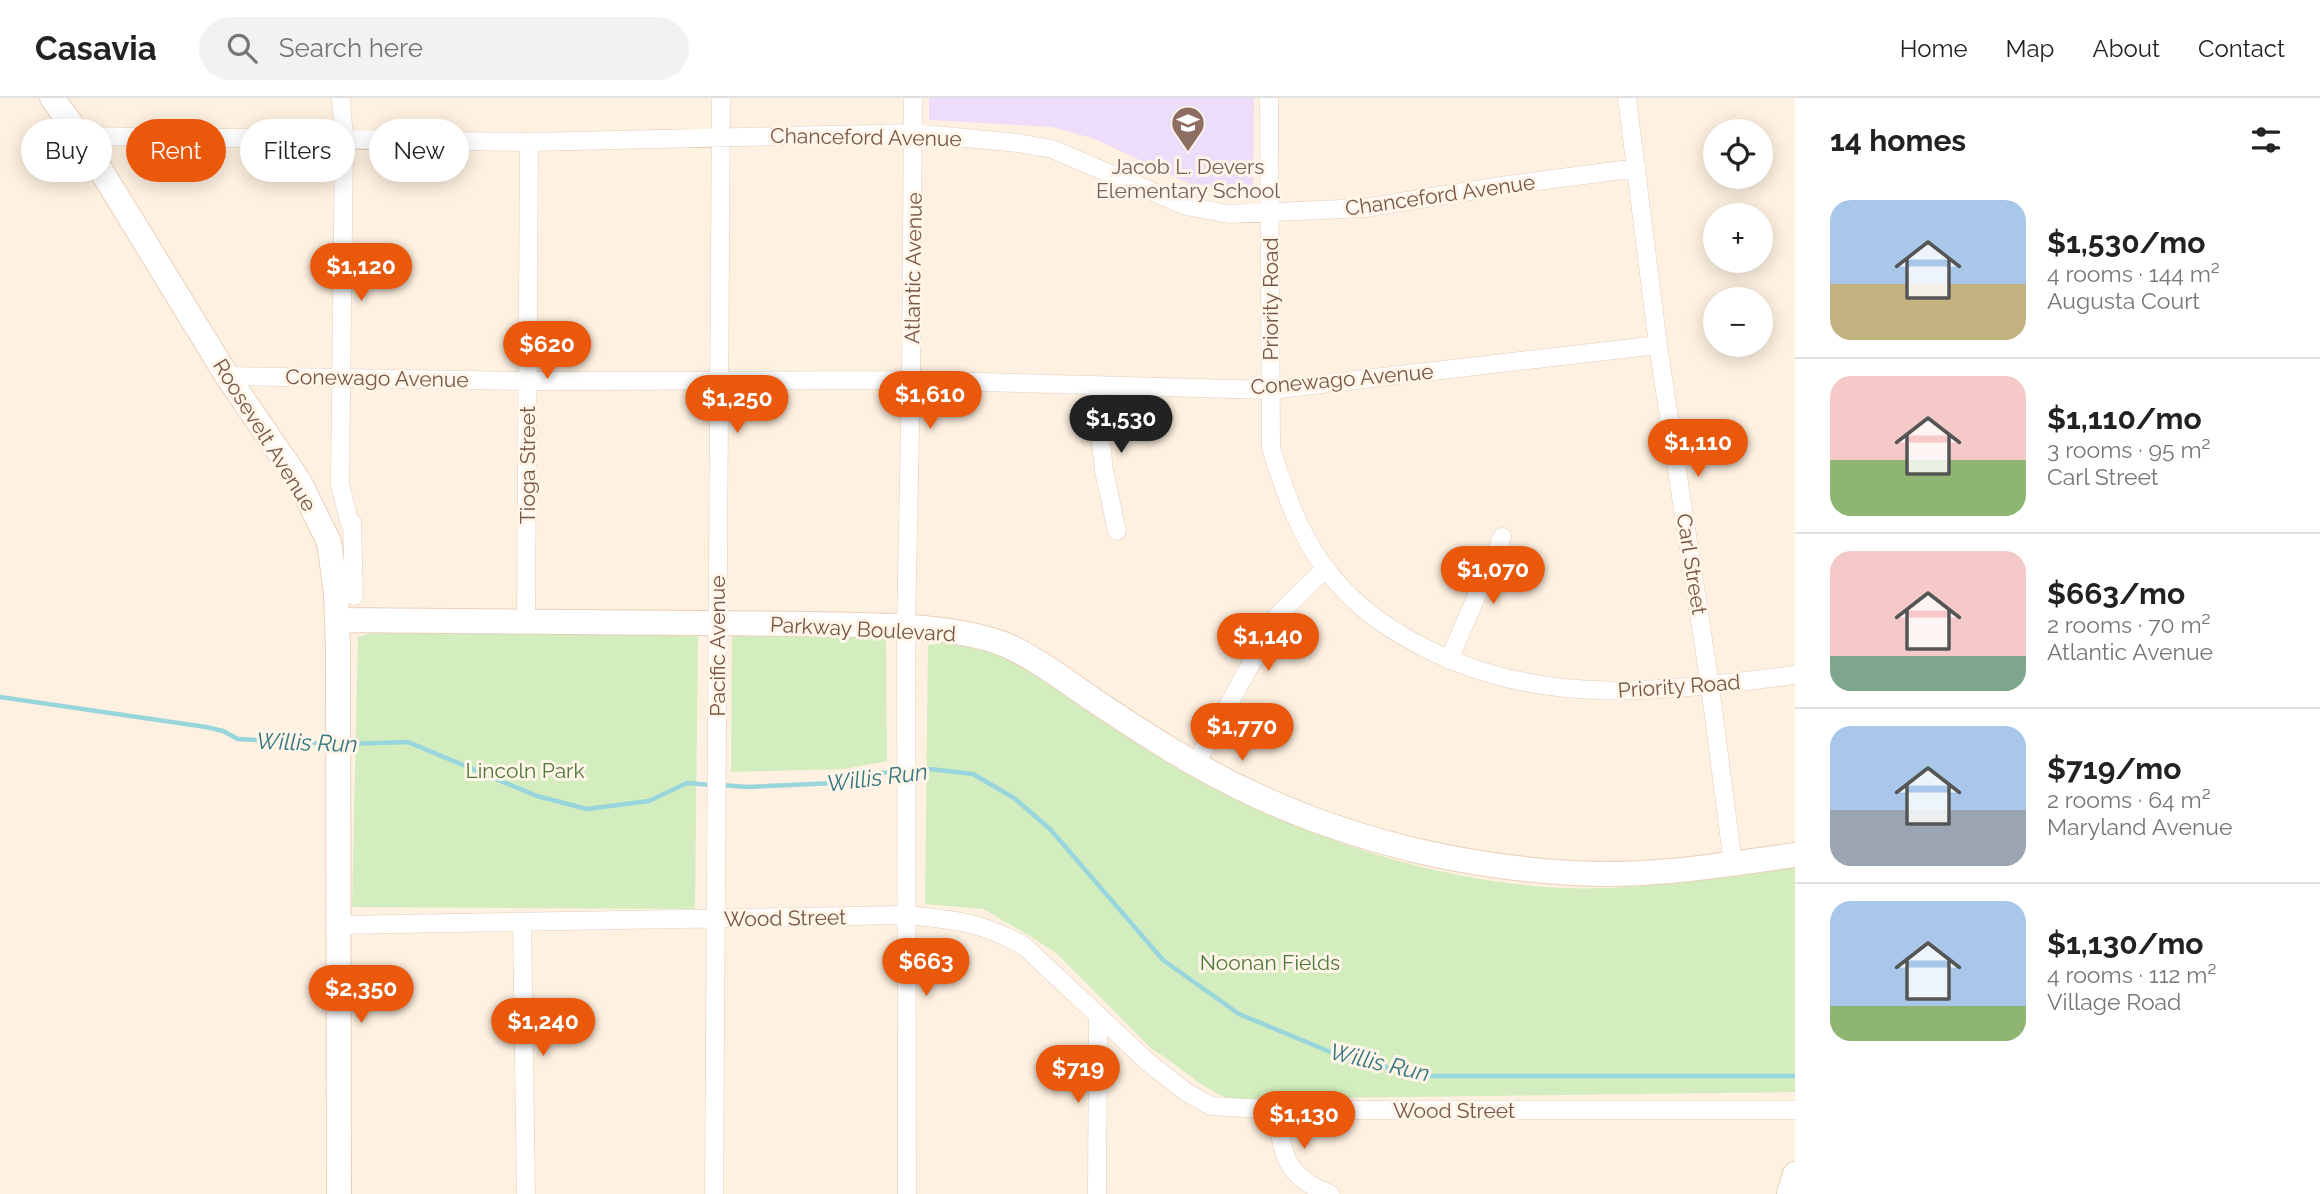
<!DOCTYPE html>
<meta charset="utf-8">
<style>
:root{--surface:#fff;--page:#f2f2f2;--text:#222;--muted:#767676;--line:#e0e0e0;--accent:#ea580c}
body{margin:0;font-family:Raleway,sans-serif;background:var(--page);color:var(--text);height:100vh;display:flex;flex-direction:column;font-size:26px;white-space:nowrap}
*{box-sizing:border-box;margin:0}
p{font-size:23px;color:var(--muted)}
.icon{flex:none;width:38px;height:38px;fill:none;stroke:currentColor;stroke-width:2;stroke-linecap:round;stroke-linejoin:round}
.map{position:relative;flex:1;overflow:hidden}
.side{display:flex;flex-direction:column;background:var(--surface);width:525px}
.side>*{flex:none}
.guide{position:absolute;left:21px;top:21px;width:665px;height:63px;display:flex;gap:14px}
.buttons{position:absolute;left:1703px;top:21px;display:grid;gap:14px}
.buttons a{display:grid;place-items:center;width:70px;height:70px;border-radius:50%;background:var(--surface);box-shadow:0 4px 18px #0003;font-size:35px}
.price{position:absolute;translate:-50% -60px;padding:0 16px;border-radius:24px;background:var(--accent);color:#fff;font-size:23px;line-height:46px;filter:drop-shadow(0 2px 4px #0008)}
.price::after{content:'';position:absolute;left:50%;top:42px;width:21px;height:16px;margin-left:-10px;background:inherit;clip-path:polygon(0 0,100% 0,50% 100%)}
.price.current{background:#222;color:#fff}
ul{padding:0;list-style:none}
li{display:flex;align-items:center;gap:21px;height:175px;padding:0 35px}
li+li{border-top:2px solid var(--line)}
li span{display:grid;place-items:center;flex:none;width:196px;height:140px;border-radius:21px;color:#555}
li>.icon{margin-inline-start:auto}
span .icon{width:84px;height:84px;fill:#fffc;stroke-width:1}
li b{font-size:30px}
h2{display:flex;justify-content:space-between;align-items:center;height:84px;padding:0 35px;font-size:30px}
.chip{padding:0 24px;border-radius:32px;background:var(--surface);box-shadow:0 4px 18px #0003;font-size:24px;line-height:63px}
.chip.current{background:var(--accent);color:#fff}
header{display:flex;align-items:center;gap:42px;box-sizing:border-box;height:98px;padding:0 35px;background:var(--surface);border-bottom:2px solid var(--line)}
header strong{font-size:33px}
nav{display:flex;gap:38px;margin-inline-start:auto;font-size:24px}
.search{width:490px;height:63px;background:var(--page);display:flex;align-items:center;gap:18px;box-sizing:border-box;padding:0 24px;border-radius:38px;color:var(--muted);font-size:26px}
main{display:flex;flex:1;min-height:0}
.map>svg:first-child{display:block}
.education{fill:#eeddfa}
.green{fill:#d3edbe}
.lines{fill:none;stroke-linecap:round;stroke-linejoin:round}
.stream{stroke:#99d5dc;stroke-width:4.5}
.street-casing{stroke:#e3cdbc;stroke-width:19}
.secondary-casing{stroke:#ebcfbb;stroke-width:26}
.street{stroke:#fff;stroke-width:18}
.secondary{stroke:#fff;stroke-width:24}
.labels{text-anchor:middle;dominant-baseline:central;stroke-width:6;stroke-linejoin:round;paint-order:stroke}
.street-label{font-size:21px;fill:#785545;stroke:#fff5e9}
.education-label{font-size:21px;fill:#785e54;stroke:#fff5e9}
.park-label{font-size:21px;fill:#4f793a;stroke:#fff5e9}
.water-label{font-size:23px;font-style:italic;fill:#37777f;stroke:#fff5e9}
</style>
<header>
<strong>Casavia</strong>
<div class="search"><svg class="icon" aria-label="search" viewBox="0 0 24 24"><circle cx="10" cy="10" r="6"/><path d="M15 15l6 6"/></svg>Search here</div>
<nav><a>Home</a><a>Map</a><a>About</a><a>Contact</a></nav>
</header>
<main>
<div class="map">
<svg width="1795" height="1096" viewBox="0 0 1795 1096">
<rect width="100%" height="100%" fill="#fef1e1"/>
<!-- education -->
<path class="education" d="M929,0h325l-1,95 -65,-10 -93,-44 -43,-12 -123,-7z"/>
<!-- green -->
<path class="green" d="M382,532h316l-3,279 -343,-2 6,-270z
M874,535l12,7 1,121 -43,8 -113,3 1,-138z
M943,545c21,4 48,5 67,14 53,25 94,70 145,97 59,31 118,64 181,87 67,25 156,44 227,47 78,3 155,-11 232,-21v225l-476,6c-22,1 -56,7 -76,4 -35,-5 -61,-36 -90,-52l-98,-98 -32,-20 -40,-23 -58,-5 3,-259z"/>
<g class="lines">
<!-- stream -->
<path class="stream" d="M0,599l206,30 17,4 15,8 92,5
M346,646l62,-2 129,54 50,13 62,-8 38,-18 25,2
M911,672l19,-1 43,5 41,24 36,31 113,131 76,54 106,44 81,18h369
M721,687l26,2 111,-5 23,-9 22,-2"/>
<!-- street casing -->
<g class="street-casing">
<path id="street" d="M341,0l3,42 -4,344 9,37 3,2 2,73
M1269,0l2,350c13,42 28,86 55,121 25,34 61,60 99,79 120,61 241,43 370,27
M1627,0l31,247 52,341 23,178
M80,38l449,6 385,-9 104,10 34,6 134,57 43,8 135,-6 144,-23 129,-17
M227,278l301,5 383,-1 359,10 388,-45
M1095,287l9,86 13,60
M526,523l3,-479
M1449,562l53,-123
M1195,667l83,-150 47,-46
M522,825l4,271
M338,827l569,-10c48,5 74,7 117,31l126,118 36,28 25,14 68,4h516
M1279,1012c0,43 8,68 51,84
M714,1096l7,-1096
M907,1096l-1,-566 5,-248 2,-282
M1097,1096l1,-177"/>
</g>
<!-- secondary casing -->
<g class="secondary-casing">
<path id="secondary" d="M52,0l28,38 147,240 72,105 30,61 7,50 2,58 1,544
M337,522l475,4c60,2 132,-1 189,19 29,11 65,38 91,56 51,34 103,68 159,94 110,52 233,79 354,81 64,0 127,-10 190,-19
M1789,1096l6,-20"/>
</g>
<!-- street -->
<use href="#street" class="street"/>
<!-- secondary -->
<use href="#secondary" class="secondary"/>
</g>
<!-- icons -->
<defs>
<g id="school-pin" transform="scale(1.75)"><path d="M0 17L-7.5 6A9.5 9.5 0 1 1 7.5 6Z" fill="#8d6e63" stroke="#fff5e9"/><path d="M0-5L7-2L0 1L-7-2ZM-4 1L0 2.5L4 1V4Q0 6-4 4Z" fill="#fff"/></g>
</defs>
<g fill-rule="evenodd">
<use href="#school-pin" x="1188" y="25"/>
</g>
<g class="labels">
<!-- street labels -->
<g class="street-label">
<text transform="translate(866 39) rotate(1)">Chanceford Avenue</text>
<text transform="translate(1440 97) rotate(-8)">Chanceford Avenue</text>
<text transform="translate(913 170) rotate(-89)">Atlantic Avenue</text>
<text transform="translate(1270 201) rotate(-90)">Priority Road</text>
<text transform="translate(377 280) rotate(1)">Conewago Avenue</text>
<text transform="translate(1342 281) rotate(-5)">Conewago Avenue</text>
<text transform="translate(265 337) rotate(58)">Roosevelt Avenue</text>
<text transform="translate(527 367) rotate(-90)">Tioga Street</text>
<text transform="translate(1692 466) rotate(81)">Carl Street</text>
<text transform="translate(863 531) rotate(3)">Parkway Boulevard</text>
<text transform="translate(717 548) rotate(-90)">Pacific Avenue</text>
<text transform="translate(1679 588) rotate(-4)">Priority Road</text>
<text transform="translate(785 820) rotate(-1)">Wood Street</text>
<text x="1454" y="1012">Wood Street</text>
</g>
<!-- education labels -->
<g class="education-label">
<text x="1188" y="68">Jacob L. Devers<tspan x="1188" dy="24">Elementary School</tspan></text>
</g>
<!-- park labels -->
<g class="park-label">
<text x="525" y="672">Lincoln Park</text>
<text x="1270" y="864">Noonan Fields</text>
</g>
<!-- water labels -->
<g class="water-label">
<text transform="translate(307 644) rotate(2)">Willis Run</text>
<text transform="translate(877 679) rotate(-7)">Willis Run</text>
<text transform="translate(1380 964) rotate(13)">Willis Run</text>
</g>
</g>
</svg>
<div class="buttons">
<a><svg class="icon" aria-label="locate" viewBox="0 0 24 24"><circle cx="12" cy="12" r="6"/><path d="M12 2v4M12 18v4M2 12h4M18 12h4"/></svg></a>
<a>+</a>
<a>−</a>
</div>
<b class="price" style="left:361px;top:205px">$1,120</b>
<b class="price" style="left:547px;top:283px">$620</b>
<b class="price" style="left:930px;top:333px">$1,610</b>
<b class="price" style="left:737px;top:337px">$1,250</b>
<b class="price current" style="left:1121px;top:357px">$1,530</b>
<b class="price" style="left:1698px;top:381px">$1,110</b>
<b class="price" style="left:1493px;top:508px">$1,070</b>
<b class="price" style="left:1268px;top:575px">$1,140</b>
<b class="price" style="left:1242px;top:665px">$1,770</b>
<b class="price" style="left:926px;top:900px">$663</b>
<b class="price" style="left:361px;top:927px">$2,350</b>
<b class="price" style="left:543px;top:960px">$1,240</b>
<b class="price" style="left:1078px;top:1007px">$719</b>
<b class="price" style="left:1304px;top:1053px">$1,130</b>
<div class="guide">
<a class="chip">Buy</a>
<a class="chip current">Rent</a>
<a class="chip">Filters</a>
<a class="chip">New</a>
</div>
</div>
<section class="side">
<h2>14 homes<svg class="icon" aria-label="filters" viewBox="0 0 24 24"><path d="M4 7h16M4 17h16"/><circle cx="9" cy="7" r="2"/><circle cx="15" cy="17" r="2"/></svg></h2>
<ul>
<li><span style="background:linear-gradient(#a9c7e8 60%,#c2b280 0)"><svg class="icon" aria-label="home" viewBox="0 0 24 24"><path d="M3 11l9-7 9 7M6 9v11h12V9"/></svg></span><div><b>$1,530/mo</b><p>4 rooms · 144 m²</p><p>Augusta Court</p></div></li>
<li><span style="background:linear-gradient(#f6c9c9 60%,#8fb573 0)"><svg class="icon" aria-label="home" viewBox="0 0 24 24"><path d="M3 11l9-7 9 7M6 9v11h12V9"/></svg></span><div><b>$1,110/mo</b><p>3 rooms · 95 m²</p><p>Carl Street</p></div></li>
<li><span style="background:linear-gradient(#f6c9c9 75%,#7fa58c 0)"><svg class="icon" aria-label="home" viewBox="0 0 24 24"><path d="M3 11l9-7 9 7M6 9v11h12V9"/></svg></span><div><b>$663/mo</b><p>2 rooms · 70 m²</p><p>Atlantic Avenue</p></div></li>
<li><span style="background:linear-gradient(#a9c7e8 60%,#9aa5b1 0)"><svg class="icon" aria-label="home" viewBox="0 0 24 24"><path d="M3 11l9-7 9 7M6 9v11h12V9"/></svg></span><div><b>$719/mo</b><p>2 rooms · 64 m²</p><p>Maryland Avenue</p></div></li>
<li><span style="background:linear-gradient(#a9c7e8 75%,#8fb573 0)"><svg class="icon" aria-label="home" viewBox="0 0 24 24"><path d="M3 11l9-7 9 7M6 9v11h12V9"/></svg></span><div><b>$1,130/mo</b><p>4 rooms · 112 m²</p><p>Village Road</p></div></li>
</ul>
</section>
</main>
